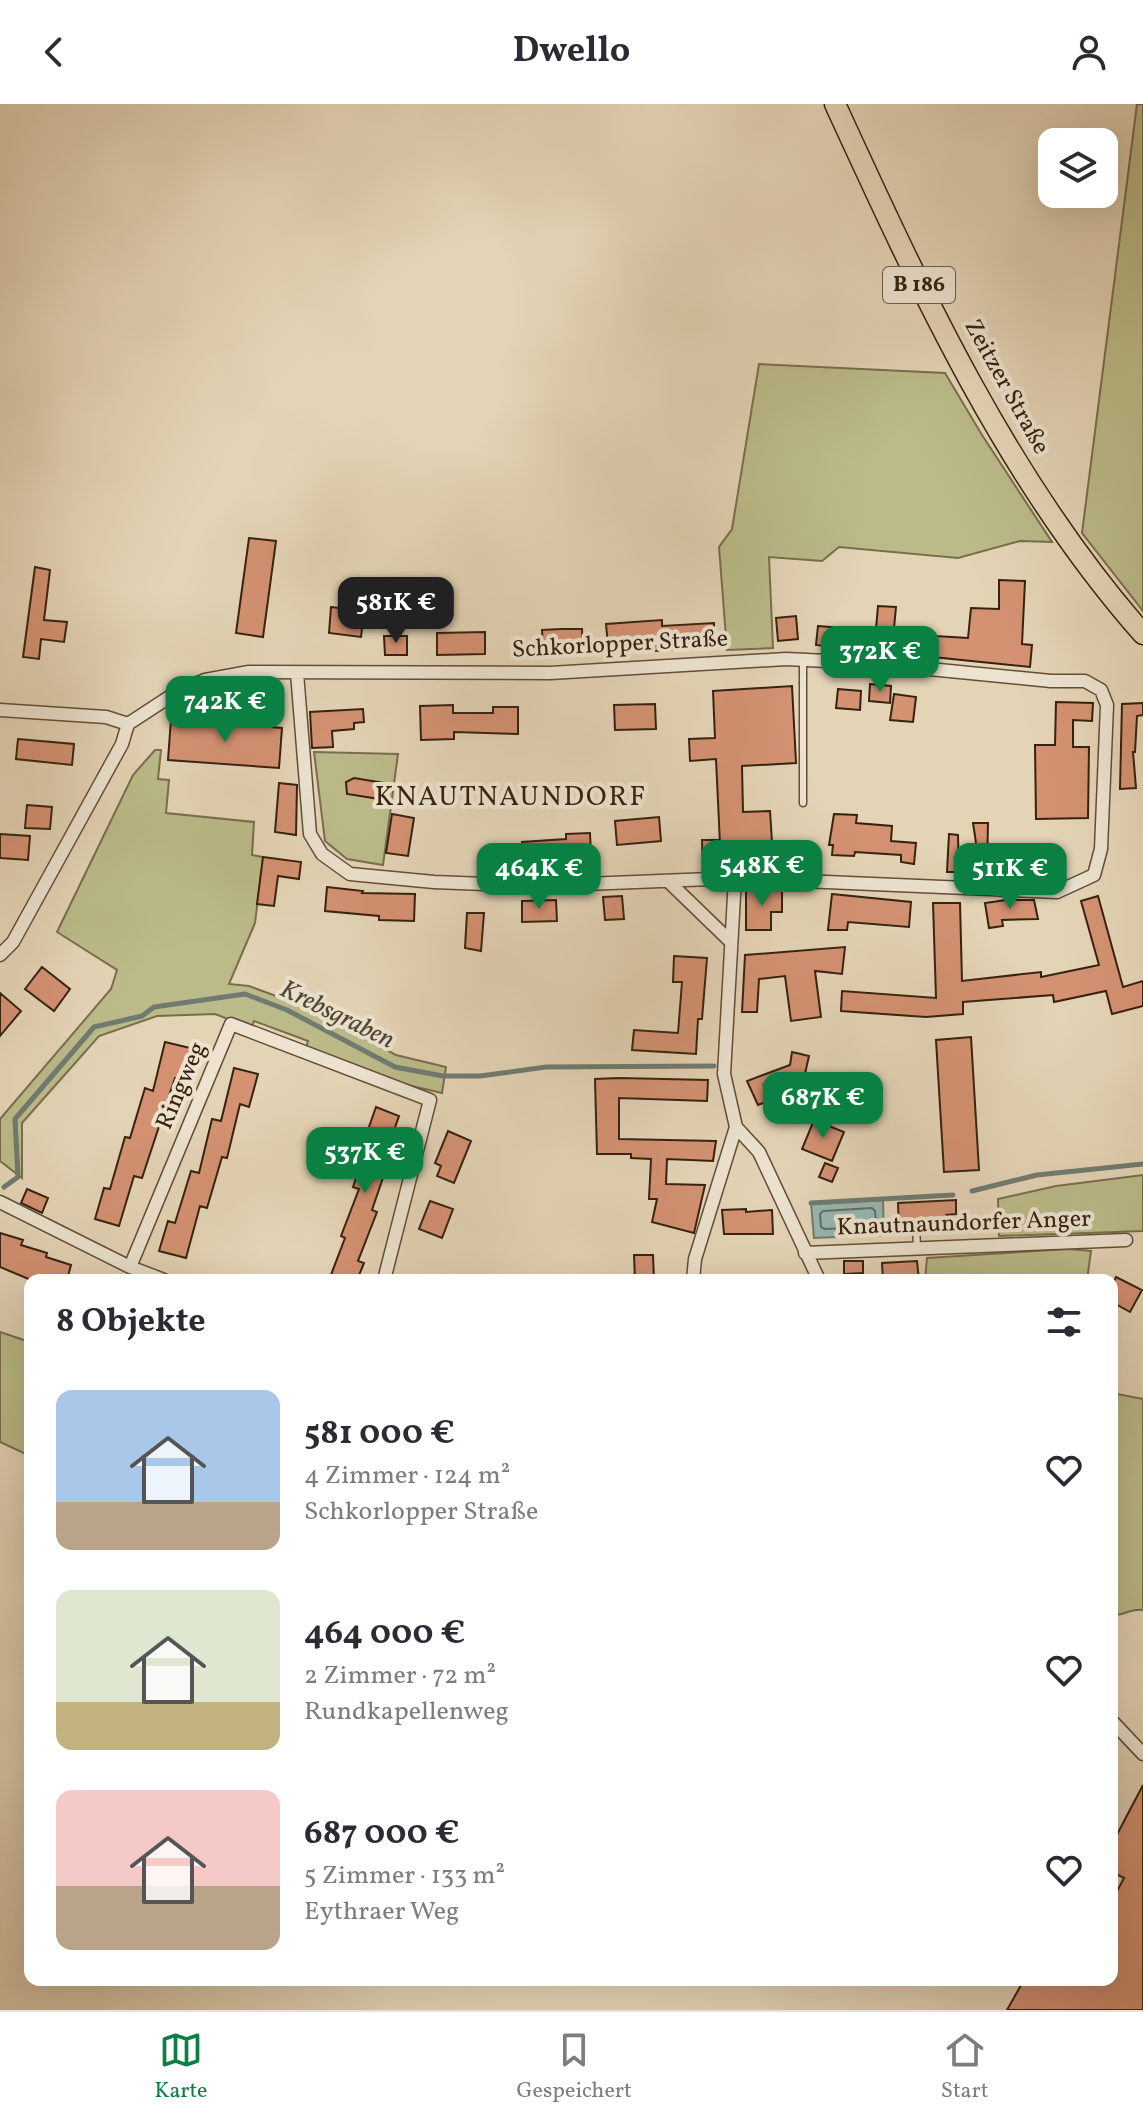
<!DOCTYPE html>
<html lang="de">
<meta charset="utf-8">
<style>
:root{--surface:#fff;--page:#f7f7f7;--text:#2b2b33;--muted:#7c7c81;--line:#e1e1e2;--accent:#0b8043}
body{margin:0;font-family:Vollkorn,serif;background:var(--page);color:var(--text);height:100vh;display:flex;flex-direction:column;font-size:30px;white-space:nowrap}
*{box-sizing:border-box;margin:0}
p{font-size:26px;color:var(--muted)}
.icon{flex:none;width:44px;height:44px;fill:none;stroke:currentColor;stroke-width:2;stroke-linecap:round;stroke-linejoin:round}
.map{position:relative;flex:1;overflow:hidden}
.details{position:absolute;left:24px;top:1170px;width:1094px;height:712px;display:flex;flex-direction:column;background:var(--surface);border-radius:16px;box-shadow:0 8px 32px #0002}
.details>*{flex:none}
.fabs{position:absolute;left:1038px;top:24px;display:grid;gap:16px}
.fabs a{display:grid;place-items:center;width:80px;height:80px;border-radius:16px;background:var(--surface);box-shadow:0 8px 32px #0002;font-size:40px}
.price{position:absolute;translate:-50% -68px;padding:0 18px;border-radius:16px;background:var(--accent);color:#fff;font-size:26px;line-height:52px;filter:drop-shadow(0 2px 4px #0008)}
.price::after{content:'';position:absolute;left:50%;top:48px;width:24px;height:18px;margin-left:-12px;background:inherit;clip-path:polygon(0 0,100% 0,50% 100%)}
.price.on{background:#222;color:#fff}
ul{padding:0;list-style:none}
li{display:flex;align-items:center;gap:24px;height:200px;padding:0 32px}
li span{display:grid;place-items:center;flex:none;width:224px;height:160px;border-radius:16px;color:#555}
li>.icon{margin-inline-start:auto}
span .icon{width:96px;height:96px;fill:#fffc;stroke-width:1}
li b{font-size:34px}
h2{display:flex;justify-content:space-between;align-items:center;height:96px;padding:0 32px;font-size:34px}
header{display:flex;justify-content:space-between;align-items:center;height:104px;padding:0 32px;background:var(--surface);font-size:36px;font-weight:700}
.dock{display:flex;justify-content:space-around;align-items:center;height:112px;border-top:2px solid var(--line);background:var(--surface);font-size:22px;color:var(--muted)}
.dock a{display:grid;justify-items:center;gap:4px}
.dock .on{color:var(--accent)}
.map>svg:first-child{display:block}
.green{fill:#bbbb89;stroke:#796e4c;stroke-width:2}
.water{fill:#96b7b3;stroke:#707b71;stroke-width:2}
.lines{fill:none;stroke-linecap:round;stroke-linejoin:round}
.shore{stroke:#666c61;stroke-width:2}
.stream{stroke:#707b71;stroke-width:5}
.building{fill:#d49273;stroke:#37220f;stroke-width:2}
.service-casing{stroke:#624e39;stroke-width:9}
.minor-casing{stroke:#624e39;stroke-width:15}
.primary-casing{stroke:#37220f;stroke-width:23}
.service{stroke:#ede3d0;stroke-width:6}
.minor{stroke:#ede3d0;stroke-width:12}
.primary{stroke:#e4d4b6;stroke-width:20}
.labels{text-anchor:middle;dominant-baseline:central;stroke-width:8;stroke-linejoin:round;paint-order:stroke}
.shield{fill:#ede3d0;stroke:#6e5c49;stroke-width:2}
.shield-label{font-size:22px;font-weight:bold;fill:#37220f}
.street-label{font-size:24px;fill:#37220f;stroke:#ede3d0}
.water-label{font-size:26px;font-style:italic;fill:#4f4738;stroke:#ede3d0}
.quarter-label{font-size:28px;letter-spacing:2px;fill:#37220f;stroke:#ede3d0}
</style>
<header><svg class="icon" aria-label="back" viewBox="0 0 24 24"><path d="M15 5l-7 7 7 7"/></svg>Dwello<svg class="icon" aria-label="person" viewBox="0 0 24 24"><circle cx="12" cy="8" r="4"/><path d="M4 21q1-7 8-7t8 7"/></svg></header>
<div class="map">
<svg width="1143" height="1906" viewBox="0 0 1143 1906">
<rect width="100%" height="100%" fill="#e4d4b6"/>
<filter id="stains"><feTurbulence type="fractalNoise" baseFrequency=".0025" numOctaves="4"/><feColorMatrix values="0 0 0 0 .2 0 0 0 0 .09 0 0 0 0 .02 0 0 0 .5 -.17"/></filter>
<radialGradient id="worn" r=".72"><stop offset=".6" stop-color="#630" stop-opacity="0"/><stop offset="1" stop-color="#630" stop-opacity=".3"/></radialGradient>
<!-- green -->
<path class="green" d="M1137,0h6v507l-61,-78z
M759,260l186,9 37,62 70,107 -32,-1 -62,17 -119,-11 -17,14 -53,-4 4,91 -46,2 -8,-103 13,-18z
M155,646h6l-3,29 11,1 -3,33 88,9 -2,33 11,2 -8,66 -26,61 20,2 54,20 93,49 50,12 -4,26 -52,-12 -84,-32 2,-8 -54,-20 -3,7 -36,-14 -58,2 -58,20 -77,87v55l-22,-17v-42l111,-130 6,-19 -60,-38 76,-157z
M314,648l84,2 -15,111 -36,-6 -22,-18z
M1143,1071v56l-144,5 -1,-37 58,-13z
M1069,1145l22,2 -4,29h-162l2,-22z
M0,1228l30,10v114l-30,-14z
M1112,1289l31,6v211c-12,-2 -20,6 -31,5z"/>
<!-- water -->
<path class="water" d="M883,1096l1,35 -70,3 -3,-35z"/>
<g class="lines">
<!-- shore -->
<path class="shore" d="M872,1104l3,3 1,13 -3,3 -48,2 -4,-2 -1,-13 3,-3z"/>
<!-- stream -->
<path class="stream" d="M4,1083l14,-10 -3,-58 79,-92 48,-11 12,-9 91,-13 42,16 108,57 48,9h37l66,-9 168,-1
M972,1087l65,-16 106,-11
M811,1099l142,-8"/>
</g>
<!-- building -->
<path class="building" d="M249,434l27,3 -13,96 -27,-4z
M35,463l15,3 -6,50 23,2 -3,20 -23,-3 -2,20 -16,-2z
M999,476l26,1 -3,63 10,1 -2,22 -156,-16 4,-45 18,1 -2,21 9,1 -1,5 66,4 3,-30 28,1z
M331,503l33,4 -3,26 -32,-4z
M796,512l2,23 -20,2 -2,-23z
M662,516v6l52,-3v25l-62,3v-9l-44,3 -2,-21z
M818,522l24,2 -2,20 -24,-3z
M561,525h21l1,22 -40,1 -1,-22z
M485,528v22l-48,1v-22z
M384,532h23v19h-22z
M870,580l21,2 -1,17 -21,-2z
M792,582l4,77 -54,3 1,46 27,-1 2,31 -52,2 -4,-85 -26,2 -1,-22 26,-1 -2,-47z
M838,585l23,2 -1,19 -24,-2z
M894,590l22,3 -3,25 -23,-2z
M1056,598l37,1 -1,18 -19,-1v27h16l-1,71 -52,1 -1,-74h20z
M1143,599v12l-6,1 -2,36h-2l3,36 -16,1 2,-85z
M655,600l1,25 -41,1 -1,-25z
M453,601v8h40v-6h25v27l-64,-2v7l-33,1 -1,-34z
M363,605l1,13 -10,1v6l-22,2 1,16 -21,1 -2,-36z
M171,615l111,9 -3,40 -111,-8z
M18,635l56,5 -2,21 -56,-6z
M354,674l30,5 4,4 -2,13 -39,-6 -1,-12z
M279,679l18,2 -1,50 -21,-3z
M27,701l25,2 -2,22 -25,-1z
M392,710l22,4 -6,38 -22,-3z
M834,710l23,1 -1,8 36,3 -1,15 25,2 -2,21 -13,-2v-7l-46,-3 -1,4 -22,-1 1,-10h-4z
M659,713l2,24 -44,4 -2,-24z
M973,719h15l-1,46 -7,1z
M590,729l1,25 -45,2v6l-40,2v7h-21l-1,-27 38,-2v-4l44,-3v-5z
M0,730l30,2 -2,24 -28,-2z
M949,730l9,1 1,37h-12z
M702,736h17l1,29h-17z
M263,753l38,5 -2,17 -21,-3 -4,30 -17,-2z
M327,783l36,4 -1,2 53,1 -1,27 -35,-1v-4l-54,-5z
M746,786h36v22h-11v18h-25z
M832,790l79,8 -2,25 -61,-5 -1,8h-19z
M622,792l2,23 -19,1 -2,-23z
M1098,792l25,91 20,-6v25l-31,8 -6,-23 -52,11 -1,-7 -90,7v12l-37,3 -85,-6 1,-20 94,7 -3,-95h27l2,78 79,-9v5l58,-12 -18,-64z
M556,796l1,21 -35,1v-21z
M1006,796h28l4,19 -36,1 1,6 -14,2 -4,-25z
M467,809h17l-3,38 -16,-3z
M845,843l-3,27 -27,-3 6,46 -30,4 -6,-45 -26,3 -2,33h-15l3,-57z
M674,852l33,2 -5,61h-4l-2,35 -64,-4 2,-20 44,3 4,-51h-9z
M42,863l28,22 -16,22 -29,-22z
M0,889l21,18 -21,25z
M971,933l8,133 -35,2 -8,-132z
M165,938l25,6 -8,32 -7,-2 -33,100 -8,-2 -15,50 -24,-7 9,-31 6,1 15,-52 5,1 15,-50 8,3z
M792,948l17,4 -7,31 -7,-2 -2,7 -29,-7 7,15 -13,5 -11,-24 43,-16z
M234,964l24,6 -9,33 -9,-3 -13,54 -5,-1 -15,51 -7,-2 -14,52 -27,-7 9,-30 7,2 16,-52 8,2 13,-54 9,2z
M619,974l89,2 -1,21 -88,-3v41l97,2 -3,20 -46,-2 -1,25 39,1 -11,48 -42,-11 5,-23h-8l2,-40 -20,-1v-4h-34l-2,-75z
M376,1003l23,9 -16,45 5,2 -16,47 5,2 -19,49 6,2 -7,17h-28l16,-42 -4,-2 18,-47 -6,-2 7,-21 -4,-2z
M814,1016l30,12 -12,29 -30,-12z
M448,1027l23,10 -17,42 -17,-7 4,-10 -6,-3z
M825,1059l13,5 -6,14 -13,-5z
M27,1085l21,9 -6,15 -21,-10z
M956,1096v14l-10,1v7l-24,4 -7,-5 -5,6 -11,1 -1,-25z
M430,1097l23,8 -11,29 -23,-9z
M746,1105v3l26,-2 1,24h-49l-2,-24z
M0,1129l23,7 -2,5 26,8 -1,4 25,8 -4,15h-36l-31,-13z
M634,1151h19l1,25h-19z
M844,1157h19v12l-19,1z
M917,1157l2,19h-36l-1,-17z
M1116,1173l26,13 -12,22 -18,-10v-16z
M1143,1681v225h-136l17,-30h88v-79l12,-23 -12,-6v-28z"/>
<g class="lines">
<!-- service casing -->
<g class="service-casing">
<path id="service" d="M803,555v144
M916,1123l1,20"/>
</g>
<!-- minor casing -->
<g class="minor-casing">
<path id="minor" d="M0,606l106,7 22,7
M735,774l-11,196 12,53 23,25 60,128
M669,778l62,60
M0,851l13,-13 109,-198 6,-20 52,-34 25,-10 44,-8 301,1 236,-14 82,4 183,18h34l16,9 6,15 -6,144 -7,26 -37,17 -322,-14 -199,8 -102,-4 -84,-8 -28,-20 -12,-20 -13,-161
M0,1098l130,65 34,13
M805,1149l321,-13
M130,1163l101,-243 199,76 -46,180
M693,1176l2,-21 41,-132
M1112,1617l31,33"/>
</g>
<!-- primary casing -->
<g class="primary-casing">
<path id="primary" d="M835,0c85,185 172,376 308,530"/>
</g>
<!-- service -->
<use href="#service" class="service"/>
<!-- minor -->
<use href="#minor" class="minor"/>
<!-- primary -->
<use href="#primary" class="primary"/>
</g>
<g class="labels">
<!-- shield labels -->
<rect class="shield" x="883" y="163" width="72" height="36" rx="6"/>
<g class="shield-label">
<text x="919" y="181">B 186</text>
</g>
<!-- street labels -->
<g class="street-label">
<text transform="translate(1006 283) rotate(61)">Zeitzer Straße</text>
<text transform="translate(620 541) rotate(-3)">Schkorlopper Straße</text>
<text transform="translate(182 982) rotate(-67)">Ringweg</text>
<text transform="translate(964 1120) rotate(-2)">Knautnaundorfer Anger</text>
</g>
<!-- water labels -->
<g class="water-label">
<text transform="translate(337 911) rotate(26)">Krebsgraben</text>
</g>
<!-- quarter labels -->
<g class="quarter-label">
<text x="511" y="693">KNAUTNAUNDORF</text>
</g>
</g>
<rect width="100%" height="100%" filter="url(#stains)"/>
<rect width="100%" height="100%" fill="url(#worn)"/>
</svg>
<div class="fabs">
<a><svg class="icon" aria-label="layers" viewBox="0 0 24 24"><path d="M12 4l9 5-9 5-9-5zM3 14l9 5 9-5"/></svg></a>
</div>
<b class="price on" style="left:396px;top:541px">581K €</b>
<b class="price" style="left:880px;top:590px">372K €</b>
<b class="price" style="left:225px;top:640px">742K €</b>
<b class="price" style="left:762px;top:804px">548K €</b>
<b class="price" style="left:539px;top:807px">464K €</b>
<b class="price" style="left:1010px;top:807px">511K €</b>
<b class="price" style="left:823px;top:1036px">687K €</b>
<b class="price" style="left:365px;top:1091px">537K €</b>
<section class="details">
<h2>8 Objekte<svg class="icon" aria-label="filters" viewBox="0 0 24 24"><path d="M4 7h16M4 17h16"/><circle cx="9" cy="7" r="2"/><circle cx="15" cy="17" r="2"/></svg></h2>
<ul>
<li><span style="background:linear-gradient(#a9c7e8 70%,#b9a48a 0)"><svg class="icon" aria-label="home" viewBox="0 0 24 24"><path d="M3 11l9-7 9 7M6 9v11h12V9"/></svg></span><div><b>581 000 €</b><p>4 Zimmer · 124 m²</p><p>Schkorlopper Straße</p></div><svg class="icon" aria-label="heart" viewBox="0 0 24 24"><path d="M12 20l-8-8c-3-5 5-10 8-4 3-6 11-1 8 4z"/></svg></li>
<li><span style="background:linear-gradient(#dfe7d0 70%,#c2b280 0)"><svg class="icon" aria-label="home" viewBox="0 0 24 24"><path d="M3 11l9-7 9 7M6 9v11h12V9"/></svg></span><div><b>464 000 €</b><p>2 Zimmer · 72 m²</p><p>Rundkapellenweg</p></div><svg class="icon" aria-label="heart" viewBox="0 0 24 24"><path d="M12 20l-8-8c-3-5 5-10 8-4 3-6 11-1 8 4z"/></svg></li>
<li><span style="background:linear-gradient(#f6c9c9 60%,#b9a48a 0)"><svg class="icon" aria-label="home" viewBox="0 0 24 24"><path d="M3 11l9-7 9 7M6 9v11h12V9"/></svg></span><div><b>687 000 €</b><p>5 Zimmer · 133 m²</p><p>Eythraer Weg</p></div><svg class="icon" aria-label="heart" viewBox="0 0 24 24"><path d="M12 20l-8-8c-3-5 5-10 8-4 3-6 11-1 8 4z"/></svg></li>
</ul>
</section>
</div>
<nav class="dock">
<a class="on"><svg class="icon" aria-label="map" viewBox="0 0 24 24"><path d="M3 6l6-2 6 2 6-2v14l-6 2-6-2-6 2zM9 4v14M15 6v14"/></svg>Karte</a>
<a><svg class="icon" aria-label="saved" viewBox="0 0 24 24"><path d="M7 4h10v16l-5-4-5 4z"/></svg>Gespeichert</a>
<a><svg class="icon" aria-label="home" viewBox="0 0 24 24"><path d="M3 11l9-7 9 7M6 9v11h12V9"/></svg>Start</a>
</nav>
